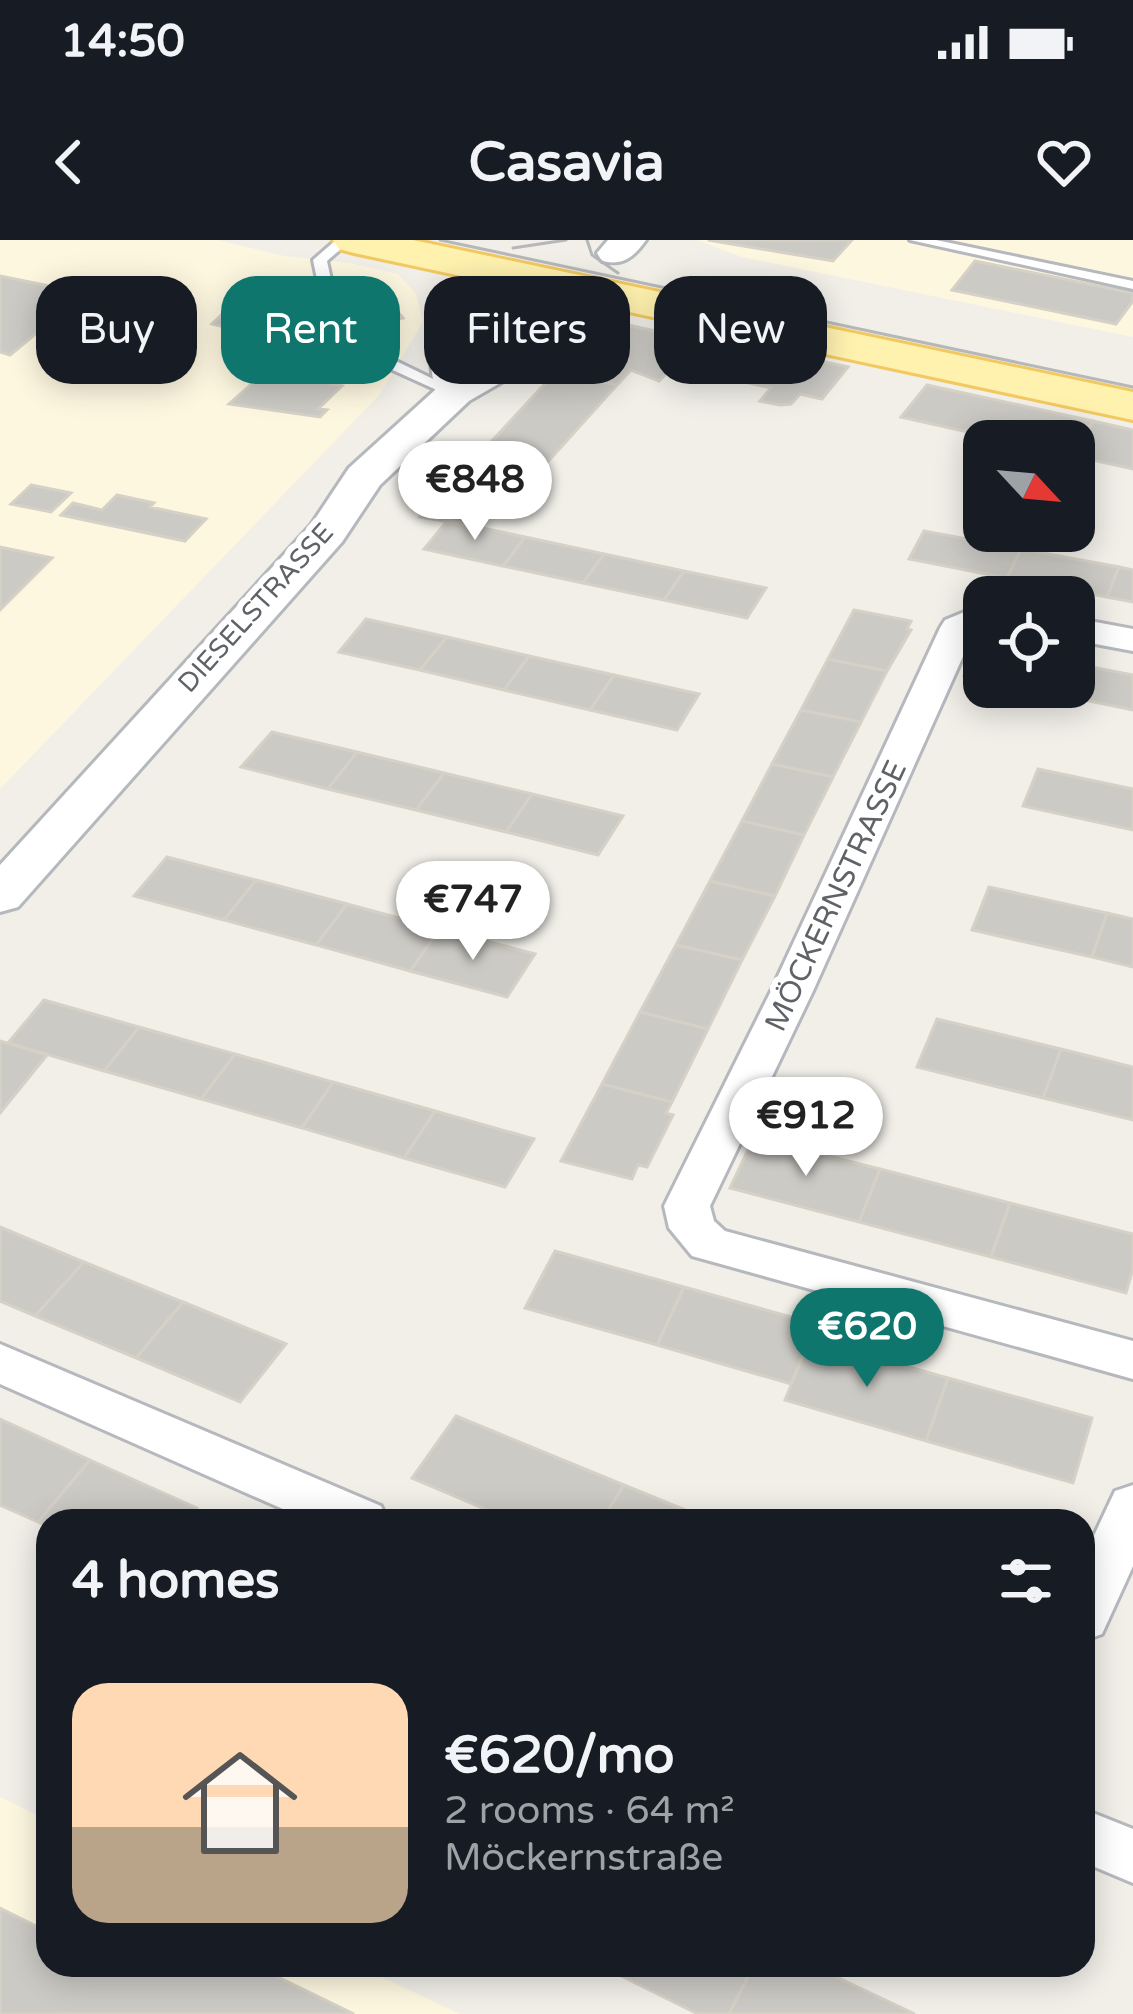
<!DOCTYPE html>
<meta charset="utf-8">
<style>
:root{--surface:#171b24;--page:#242831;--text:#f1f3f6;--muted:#9ea1a6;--line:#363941;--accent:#0f766e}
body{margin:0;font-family:"Varela Round",sans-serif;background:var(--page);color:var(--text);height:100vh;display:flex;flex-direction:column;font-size:45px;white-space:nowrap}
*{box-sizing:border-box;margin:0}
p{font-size:39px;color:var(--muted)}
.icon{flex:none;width:66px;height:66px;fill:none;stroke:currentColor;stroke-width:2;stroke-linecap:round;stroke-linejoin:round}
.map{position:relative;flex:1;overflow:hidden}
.drawer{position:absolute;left:36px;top:1269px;width:1059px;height:468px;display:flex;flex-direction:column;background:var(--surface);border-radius:36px;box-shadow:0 6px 30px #0003}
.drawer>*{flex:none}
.hud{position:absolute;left:36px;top:36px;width:1062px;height:108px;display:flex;gap:24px}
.needle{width:78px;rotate:116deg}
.fabs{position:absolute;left:963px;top:180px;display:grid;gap:24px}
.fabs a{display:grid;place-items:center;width:132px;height:132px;border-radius:24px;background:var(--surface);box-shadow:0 6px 30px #0003;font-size:60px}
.price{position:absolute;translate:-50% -102px;padding:0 27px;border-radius:42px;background:#fff;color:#222;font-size:39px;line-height:78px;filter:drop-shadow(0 3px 6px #0008)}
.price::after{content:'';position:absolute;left:50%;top:72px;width:36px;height:27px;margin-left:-18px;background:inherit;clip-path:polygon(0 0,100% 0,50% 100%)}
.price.on{background:var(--accent);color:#fff}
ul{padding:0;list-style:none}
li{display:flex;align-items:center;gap:36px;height:300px;padding:0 36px}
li+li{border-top:3px solid var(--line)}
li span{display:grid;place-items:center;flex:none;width:336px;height:240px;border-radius:36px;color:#555}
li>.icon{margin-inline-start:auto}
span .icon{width:144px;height:144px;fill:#fffc;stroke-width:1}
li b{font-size:51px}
h2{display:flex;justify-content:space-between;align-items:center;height:144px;padding:0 36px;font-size:51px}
.pill{padding:0 42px;border-radius:36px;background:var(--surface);box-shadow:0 6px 30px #0003;font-size:42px;line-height:108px}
.pill.on{background:var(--accent);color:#fff}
.status{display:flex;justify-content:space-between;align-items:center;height:84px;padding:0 60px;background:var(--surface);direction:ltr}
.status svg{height:33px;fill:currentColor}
header{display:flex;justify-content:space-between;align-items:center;height:156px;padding:0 36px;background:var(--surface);font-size:54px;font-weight:700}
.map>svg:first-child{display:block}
.commercial{fill:#fef7e0}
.building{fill:#cccac5;stroke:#d6d1c6;stroke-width:3}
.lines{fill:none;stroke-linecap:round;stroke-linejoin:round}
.service-casing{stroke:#b5b8bc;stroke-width:6}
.minor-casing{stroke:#b5b8bc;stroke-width:6}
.tertiary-casing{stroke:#b5b8bc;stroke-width:6}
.primary-casing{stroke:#f2c960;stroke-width:6}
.service{fill:#fff;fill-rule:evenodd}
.minor{fill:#fff;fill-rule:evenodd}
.tertiary{fill:#fff;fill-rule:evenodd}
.primary{fill:#fff2af;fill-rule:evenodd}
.tram{stroke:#b6b7b8;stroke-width:3}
.labels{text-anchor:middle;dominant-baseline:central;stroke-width:12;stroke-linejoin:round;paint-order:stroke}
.far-street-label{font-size:27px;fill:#5f6368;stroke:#fff}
.street-label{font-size:30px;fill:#5f6368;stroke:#fff}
</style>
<div class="status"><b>14:50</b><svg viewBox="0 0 49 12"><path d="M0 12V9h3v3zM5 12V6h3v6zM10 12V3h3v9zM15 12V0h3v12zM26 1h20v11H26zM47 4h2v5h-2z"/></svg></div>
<header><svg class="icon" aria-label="back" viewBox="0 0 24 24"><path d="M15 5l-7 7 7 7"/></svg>Casavia<svg class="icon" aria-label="heart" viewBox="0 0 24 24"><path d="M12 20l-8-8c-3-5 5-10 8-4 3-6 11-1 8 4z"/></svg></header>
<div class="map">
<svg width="1133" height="1774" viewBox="0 0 1133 1774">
<rect width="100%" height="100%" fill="#f1efe8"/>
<!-- commercial -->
<path class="commercial" d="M0,0h217l67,16 66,7 48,11 18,20 7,28 -43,72 -380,395z
M697,0h436v97l-391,-80z
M0,1557l48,23v145h308l104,49h-460z"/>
<!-- building -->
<path class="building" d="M708,0h144l-19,21z
M975,21l158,32v8l-17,23 -164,-34z
M0,36l85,17 -75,62 -10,-3z
M371,41l32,37 -102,21 -30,-39z
M240,57l31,3 42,47 -13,13 -64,-11 -8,-12 5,-8 -21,-5z
M619,83l50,11 5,-5 174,38 -26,32 -22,-5 -9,10 -11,1 -20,-4 11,-13 -97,-22 -15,15 -28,-11 -14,15 -61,-13 27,-29 13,3z
M276,132l66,14 -24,23 9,1 -7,7 -91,-13 27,-24 10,2z
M556,132l61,13 -92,102 -63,-14z
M927,145l166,36 -19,29v-9h-66l-107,-24z
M1093,181l40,9v39l-59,-13z
M462,233l54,12 -38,42 -58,-10z
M31,245l40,8 -20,19 -40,-8z
M117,255l37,8 -4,4 56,12 -21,22 -124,-26 12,-12 29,7z
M448,280l30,7 47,10 -22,29 -79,-17z
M924,291l97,18 -14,29 -98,-19z
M525,297l79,17 -21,29 -80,-17z
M0,307l52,11 -52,52z
M1021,309l98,18 -12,30 -100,-19z
M604,314l80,17 -20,29 -81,-17z
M1119,327l14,3v32l-26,-5z
M684,331l82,17 -19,30 -83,-18z
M854,370l57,11 -4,8 4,1 -24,41 -59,-12z
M366,379l81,18 -27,33 -81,-18z
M447,397l82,19 -25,34 -84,-20z
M979,405l5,1v34l-20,-4z
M529,416l85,19 -24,35 -86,-20z
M828,419l59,12 -26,51 -60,-12z
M1081,425l52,10v35l-64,-13z
M614,435l85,19 -22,36 -87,-20z
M801,470l60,12 -28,55 -61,-13z
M272,492l85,20 -29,37 -87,-22z
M357,512l87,21 -28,37 -88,-21z
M772,524l61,13 -29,58 -62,-14z
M1038,529l95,20v41l-110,-24z
M444,533l88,21 -26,38 -90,-22z
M532,554l91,22 -25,39 -92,-23z
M742,581l62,14 -29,61 -65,-15z
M167,617l89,23 -32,40 -90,-24z
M256,640l91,24 -31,41 -92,-25z
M710,641l65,15 -33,64 -66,-15z
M989,647l118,26 -15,44 -120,-27z
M347,664l93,25 -30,42 -94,-26z
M1107,673l26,6v48l-41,-10z
M440,689l95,25 -28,43 -97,-26z
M676,705l66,15 -34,69 -68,-17z
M44,760l95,27 -35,44 -96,-28z
M640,772l68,17 -36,73 -70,-18z
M937,779l124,30 -18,49 -126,-31z
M139,787l96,27 -34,45 -97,-28z
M0,801l47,14 -47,58z
M1061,809l72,18v53l-90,-22z
M235,814l98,28 -31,46 -101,-29z
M333,842l102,29 -31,47 -102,-30z
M602,844l70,18 -6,11 7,2 -26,52 -9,-2 -6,14 -71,-18z
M435,871l99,28 -29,48 -101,-29z
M754,897l126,32 -21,53 -129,-34z
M880,929l130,34 -19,54 -132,-35z
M1010,963l123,31v35l-7,24 -135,-36z
M0,987l84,35 -49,54 -35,-15z
M555,1011l129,36 -27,58 -132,-37z
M84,1022l99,40 -47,56 -101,-42z
M684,1047l132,37 -25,60 -134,-39z
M183,1062l103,42 -46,58 -104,-44z
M810,1099l138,39 -22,63 -141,-41z
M948,1138l144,40 -19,65 -147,-42z
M456,1176l168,69 -23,36h-88l-101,-43z
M0,1179l90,41 -52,62 -38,-17z
M90,1220l107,48 -10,13h-139v6l-10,-5z
M624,1245l88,36h-111z
M0,1668l36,18 12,-17v56h205l101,49h-354z
M599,1725h155l-25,49h-31z
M754,1725h57l104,49h-186z"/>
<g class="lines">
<!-- service casing -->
<g class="service-casing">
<path id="service" d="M336,0h15l-24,21 6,28 -7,4 -7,-4 -6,-29z
M910,0h26l197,41v8z
M351,85h10l35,36 66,32 -12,3 -64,-29 -35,-36z"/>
</g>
<!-- minor casing -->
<g class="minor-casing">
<path id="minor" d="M984,364v25l-11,5 -160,357 -103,215 4,15 11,10 408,110v38l-441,-123 -23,-28 -5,-22 107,-215 169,-363 5,-8z
M1074,378l59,11v22l-59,-11z
M0,1104l381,162 7,15h-78l-310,-137z
M1133,1245v81l-31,68 -19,7v-82l32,-68z
M1083,1569l50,20v54l-50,-21z"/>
</g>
<!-- tertiary casing -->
<g class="tertiary-casing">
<path id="tertiary" d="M608,0h38c-12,17 -23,26 -44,21l-5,-8z
M513,23l13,3 5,8 -35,37 -26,48 1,8 94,-88h26l6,8 -90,92 -38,22 -89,84 -38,57 -324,365 -18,5v-47l311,-340 38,-57 86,-78c-1,-8 -5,-21 -3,-30 5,-29 52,-90 81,-97z"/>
</g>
<!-- primary casing -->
<g class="primary-casing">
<path id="primary" d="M333,0h80l720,152v28l-779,-167 -15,-4z"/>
</g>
<!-- service -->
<use href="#service" class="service"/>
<!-- minor -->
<use href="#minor" class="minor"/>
<!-- tertiary -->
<use href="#tertiary" class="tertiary"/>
<!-- primary -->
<use href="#primary" class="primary"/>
<!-- tram -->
<path class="tram" d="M440,0l693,147
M587,0l5,15 26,18
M513,8l53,-8"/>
</g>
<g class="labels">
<!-- far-street labels -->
<g class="far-street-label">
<text transform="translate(256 368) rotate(-48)">DIESELSTRASSE</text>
</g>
<!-- street labels -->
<g class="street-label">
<text transform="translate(836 656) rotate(-65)">MÖCKERNSTRASSE</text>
</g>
</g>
</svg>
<div class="fabs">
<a><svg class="needle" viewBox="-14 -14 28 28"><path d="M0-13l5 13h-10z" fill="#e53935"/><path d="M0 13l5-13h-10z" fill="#9ea1a6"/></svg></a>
<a><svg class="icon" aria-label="locate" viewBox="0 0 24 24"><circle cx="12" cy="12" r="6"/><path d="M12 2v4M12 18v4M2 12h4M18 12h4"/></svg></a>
</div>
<b class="price" style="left:475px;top:303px">€848</b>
<b class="price" style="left:473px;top:723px">€747</b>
<b class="price" style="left:806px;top:939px">€912</b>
<b class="price on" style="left:867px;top:1150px">€620</b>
<div class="hud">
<a class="pill">Buy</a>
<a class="pill on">Rent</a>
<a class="pill">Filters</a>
<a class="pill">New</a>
</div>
<section class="drawer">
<h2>4 homes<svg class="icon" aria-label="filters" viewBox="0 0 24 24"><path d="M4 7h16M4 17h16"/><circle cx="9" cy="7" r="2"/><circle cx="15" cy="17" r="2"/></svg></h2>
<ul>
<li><span style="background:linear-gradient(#ffd9b3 60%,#b9a48a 0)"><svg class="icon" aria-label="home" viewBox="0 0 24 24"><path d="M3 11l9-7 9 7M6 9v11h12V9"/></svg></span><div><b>€620/mo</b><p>2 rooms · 64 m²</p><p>Möckernstraße</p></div></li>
</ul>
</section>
</div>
